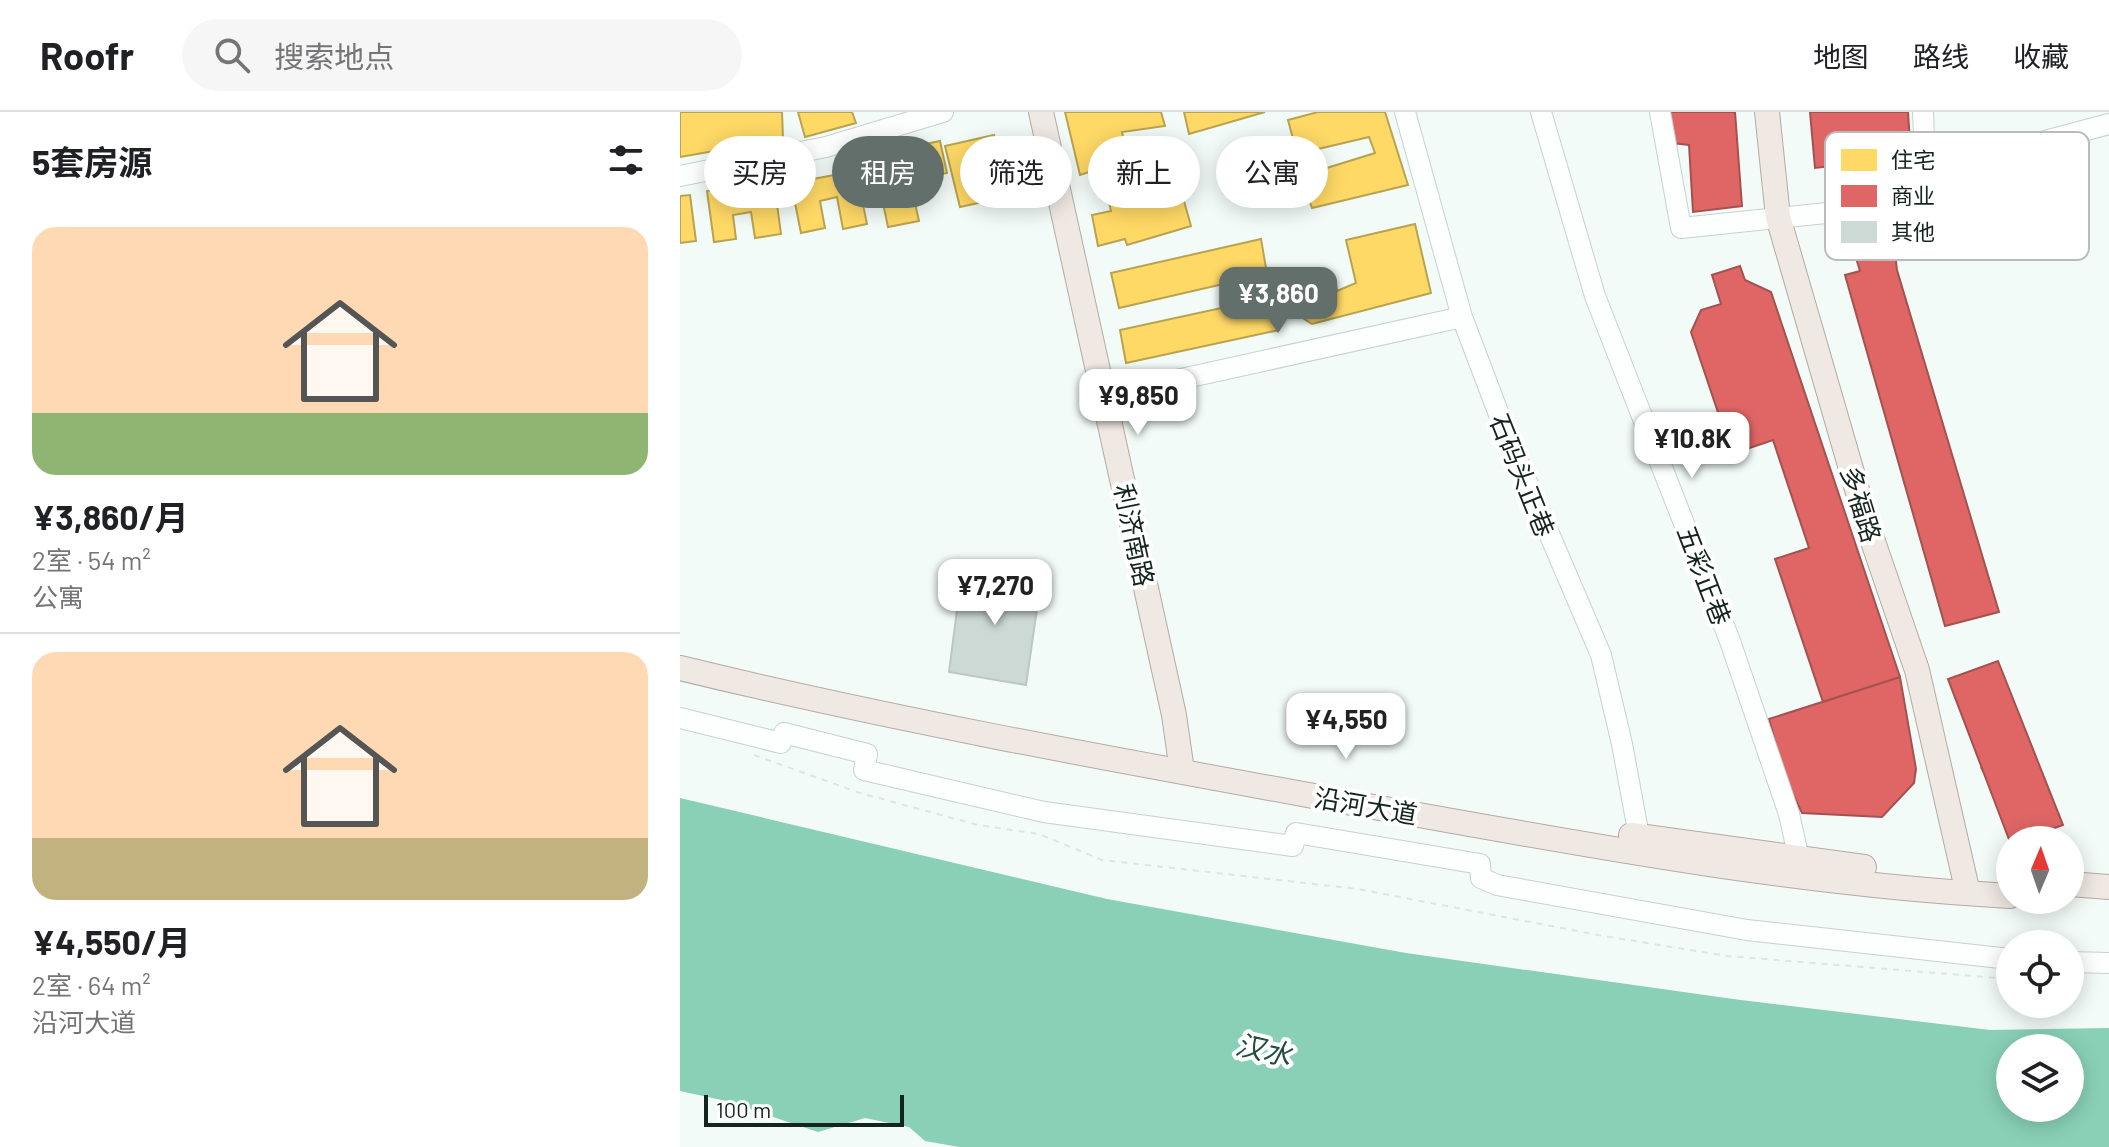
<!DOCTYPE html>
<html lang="zh">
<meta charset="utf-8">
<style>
:root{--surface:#fff;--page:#f6f6f6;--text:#202124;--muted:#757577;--line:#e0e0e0;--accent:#626f6a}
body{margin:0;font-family:Barlow,"Noto Sans SC",sans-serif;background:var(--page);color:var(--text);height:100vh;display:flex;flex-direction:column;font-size:30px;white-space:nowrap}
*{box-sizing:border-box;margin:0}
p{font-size:26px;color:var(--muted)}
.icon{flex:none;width:44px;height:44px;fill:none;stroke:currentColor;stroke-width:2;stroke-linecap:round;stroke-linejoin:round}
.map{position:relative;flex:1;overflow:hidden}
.details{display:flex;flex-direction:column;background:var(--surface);width:680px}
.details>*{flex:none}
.guide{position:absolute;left:24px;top:24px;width:760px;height:72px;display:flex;gap:16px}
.needle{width:52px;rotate:2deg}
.tools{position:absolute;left:1316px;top:714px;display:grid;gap:16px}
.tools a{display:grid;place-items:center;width:88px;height:88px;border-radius:50%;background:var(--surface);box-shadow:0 4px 20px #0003;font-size:40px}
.scale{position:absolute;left:24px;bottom:20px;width:200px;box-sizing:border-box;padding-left:8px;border:4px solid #14241e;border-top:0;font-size:22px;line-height:28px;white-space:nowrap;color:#14241e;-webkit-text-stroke:6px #fff;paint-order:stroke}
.price{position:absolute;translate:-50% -68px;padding:0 18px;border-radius:16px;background:#fff;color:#222;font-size:26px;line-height:52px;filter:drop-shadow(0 2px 4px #0008)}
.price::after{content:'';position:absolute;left:50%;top:48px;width:24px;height:18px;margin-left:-12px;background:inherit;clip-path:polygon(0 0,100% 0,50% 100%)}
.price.selected{background:var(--accent);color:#fff}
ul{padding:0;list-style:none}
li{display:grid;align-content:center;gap:16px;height:424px;padding:0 32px}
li+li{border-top:2px solid var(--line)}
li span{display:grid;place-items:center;height:248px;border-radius:24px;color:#555}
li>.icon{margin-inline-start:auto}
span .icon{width:144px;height:144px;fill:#fffc;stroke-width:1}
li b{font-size:34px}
h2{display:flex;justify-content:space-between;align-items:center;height:96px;padding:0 32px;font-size:34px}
.pill{padding:0 28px;border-radius:36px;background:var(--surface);box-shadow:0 4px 20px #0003;font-size:28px;line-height:72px}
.pill.selected{background:var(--accent);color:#fff}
header{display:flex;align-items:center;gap:48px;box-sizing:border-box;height:112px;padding:0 40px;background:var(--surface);border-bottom:2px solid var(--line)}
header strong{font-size:38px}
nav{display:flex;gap:44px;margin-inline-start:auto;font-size:28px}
.search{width:560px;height:72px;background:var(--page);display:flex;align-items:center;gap:20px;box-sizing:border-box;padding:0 28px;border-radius:44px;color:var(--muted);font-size:30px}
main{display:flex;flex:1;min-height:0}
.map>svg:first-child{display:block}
.water{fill:#89d0b7;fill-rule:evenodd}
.homes{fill:#ffd966;stroke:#b8a350;stroke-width:2}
.shops{fill:#e06666;stroke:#a35250;stroke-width:2}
.building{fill:#cdd9d4;stroke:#bcc7c3;stroke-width:2}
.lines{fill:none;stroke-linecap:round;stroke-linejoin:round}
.minor-casing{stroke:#c7d2cd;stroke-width:22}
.major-casing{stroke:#b3aba2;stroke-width:26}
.path{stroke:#e0e4e3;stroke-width:2;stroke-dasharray:6 6;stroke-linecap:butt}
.minor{stroke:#fdfefe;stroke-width:20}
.major{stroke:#efe8e3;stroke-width:24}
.labels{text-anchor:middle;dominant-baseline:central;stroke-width:8;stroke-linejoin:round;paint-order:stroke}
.street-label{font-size:26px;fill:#14241e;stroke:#fff}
.water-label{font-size:28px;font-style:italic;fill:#234d3f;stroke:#fff}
.key{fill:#fff;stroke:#b8bdbc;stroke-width:2}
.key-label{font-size:22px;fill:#14241e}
</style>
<header>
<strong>Roofr</strong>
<div class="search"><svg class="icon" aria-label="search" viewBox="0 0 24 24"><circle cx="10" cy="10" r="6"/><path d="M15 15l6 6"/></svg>搜索地点</div>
<nav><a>地图</a><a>路线</a><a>收藏</a></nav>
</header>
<main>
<section class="details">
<h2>5套房源<svg class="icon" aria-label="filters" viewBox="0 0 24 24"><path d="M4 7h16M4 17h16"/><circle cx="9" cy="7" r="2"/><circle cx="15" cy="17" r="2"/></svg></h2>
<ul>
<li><span style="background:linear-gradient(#ffd9b3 75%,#8fb573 0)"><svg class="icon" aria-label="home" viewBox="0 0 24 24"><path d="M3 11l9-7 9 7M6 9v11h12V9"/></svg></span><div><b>¥3,860/月</b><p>2室 · 54 m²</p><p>公寓</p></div></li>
<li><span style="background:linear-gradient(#ffd9b3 75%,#c2b280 0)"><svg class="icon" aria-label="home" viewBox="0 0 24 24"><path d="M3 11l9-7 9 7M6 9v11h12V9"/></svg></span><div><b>¥4,550/月</b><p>2室 · 64 m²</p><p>沿河大道</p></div></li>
</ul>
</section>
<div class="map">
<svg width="1429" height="1035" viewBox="0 0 1429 1035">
<rect width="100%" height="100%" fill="#f2fbf7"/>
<!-- water -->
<path class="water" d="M0,686l427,101 299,54 327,46 257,31 119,-2v119h-1150l-34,-6 -16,-14 -44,-9 -47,14 -92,-31 -46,-10zM1330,936h60v60h-60z"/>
<!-- homes -->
<path class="homes" d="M0,0h102l1,27 -103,18z
M118,0h54l4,11 -51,14z
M385,0h96l4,14 -43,6 12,63 46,-8 11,39 -64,19 -2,-6 -27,7 -6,-31 19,-4 -10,-43 -21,7z
M504,0h81l-76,22z
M638,0h67l23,73 -96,23 -11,-32 74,-23 -6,-16 -72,17 -9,-34z
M314,23l16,61 -50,11 -15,-61z
M260,29l7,32 -37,8 9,40 -31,6 -15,-72z
M176,59l11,53 -24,5 -6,-32 -17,4 5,27 -24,5 -10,-50z
M94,70l7,52 -26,4 -4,-26 -18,3 3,24 -22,3 -7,-51z
M10,83l6,46 -16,2v-47z
M735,112l16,69 -119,31 -14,-9 -6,-27 43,-9 2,12 19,-8 -10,-43z
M581,127l6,35 -148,34 -8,-35z
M592,185l7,33 -153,33 -6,-33z
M1183,603l18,20 -8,6 8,11 -36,27 -17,29 -6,-3 -4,7 -21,-12 5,-9 -8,-5 13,-22 -16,-15 16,-15 14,14 32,-30 3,4z
M1311,611l43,53 13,32 5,21 -32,11 -3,-22 -36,-50 8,-7 -16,-22z"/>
<!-- shops -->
<path class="shops" d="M989,0h66l7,94 -49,6 -4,-67 -17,-2z
M1130,0h98l3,46 -27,3 13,109 102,342 -54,14 -100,-351 15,-4 -8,-26 16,-4 -10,-78 -43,5z
M1060,154l5,14 26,12 129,385 -77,25 -48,-143 34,-11 -36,-108 -41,14 -41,-122 10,-22 20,-6 -9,-29z
M1318,549l65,164 -41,15 -12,2 -62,-163z
M1220,565l16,92 -2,14 -32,34 -80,-4 -17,-35 -16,-59z"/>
<!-- building -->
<path class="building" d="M282,459l79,10 -15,104 -77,-13z"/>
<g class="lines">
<!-- minor casing -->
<g class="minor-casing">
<path id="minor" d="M725,0l57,205 44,116 95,222 21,89 17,92
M861,0l54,184 135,345 59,173 10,45
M980,0l21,116 213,-22 2,-30 29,-13h37l147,-39
M1243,0l2,51
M0,64l146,-29 117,-35
M424,284l358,-79
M0,606l101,25 3,-10 83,21 -3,16 180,42 249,34 3,-13 184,31 1,14 16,7 250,45 263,29
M1390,850l39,1"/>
</g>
<!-- major casing -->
<g class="major-casing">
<path id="major" d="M361,0l133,603 8,56
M1087,0l11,105 89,307 50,146 51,223
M0,556c222,54 447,94 672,135 218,39 437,81 658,93
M951,723l233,32
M1390,772l39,3"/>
</g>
<!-- path -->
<path class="path" d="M74,643l106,38 118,32 61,9 63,26 256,29 240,46 129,21 283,23"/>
<!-- minor -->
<use href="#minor" class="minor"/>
<!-- major -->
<use href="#major" class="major"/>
</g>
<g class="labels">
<!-- street labels -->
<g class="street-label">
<text transform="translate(843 363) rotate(68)">石码头正巷</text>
<text transform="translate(1182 392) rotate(73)">多福路</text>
<text transform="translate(455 423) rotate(78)">利济南路</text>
<text transform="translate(1025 463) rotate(69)">五彩正巷</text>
<text transform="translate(686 693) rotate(10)">沿河大道</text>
</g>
<!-- water labels -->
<g class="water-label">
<text transform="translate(584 937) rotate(13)">汉水</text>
</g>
</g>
<!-- legend -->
<rect x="1145" y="20" width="264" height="128" rx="12" class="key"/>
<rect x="1161" y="37" width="36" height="22" fill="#ffd966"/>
<rect x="1161" y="73" width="36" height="22" fill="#e06666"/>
<rect x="1161" y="109" width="36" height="22" fill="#cdd9d4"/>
<g class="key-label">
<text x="1211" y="56">住宅</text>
<text x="1211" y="92">商业</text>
<text x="1211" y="128">其他</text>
</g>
</svg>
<div class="tools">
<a><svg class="needle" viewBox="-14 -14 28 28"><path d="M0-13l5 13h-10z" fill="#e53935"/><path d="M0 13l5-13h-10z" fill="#757577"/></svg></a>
<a><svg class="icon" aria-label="locate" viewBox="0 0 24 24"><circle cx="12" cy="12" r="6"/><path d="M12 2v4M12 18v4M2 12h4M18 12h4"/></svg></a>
<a><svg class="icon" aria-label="layers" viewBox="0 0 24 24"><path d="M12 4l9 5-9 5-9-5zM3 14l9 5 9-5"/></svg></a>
</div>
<div class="scale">100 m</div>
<b class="price selected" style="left:598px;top:223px">¥3,860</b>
<b class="price" style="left:458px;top:325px">¥9,850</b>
<b class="price" style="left:1012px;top:368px">¥10.8K</b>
<b class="price" style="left:315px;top:515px">¥7,270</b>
<b class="price" style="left:666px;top:649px">¥4,550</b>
<div class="guide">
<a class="pill">买房</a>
<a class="pill selected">租房</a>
<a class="pill">筛选</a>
<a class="pill">新上</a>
<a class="pill">公寓</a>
</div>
</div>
</main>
